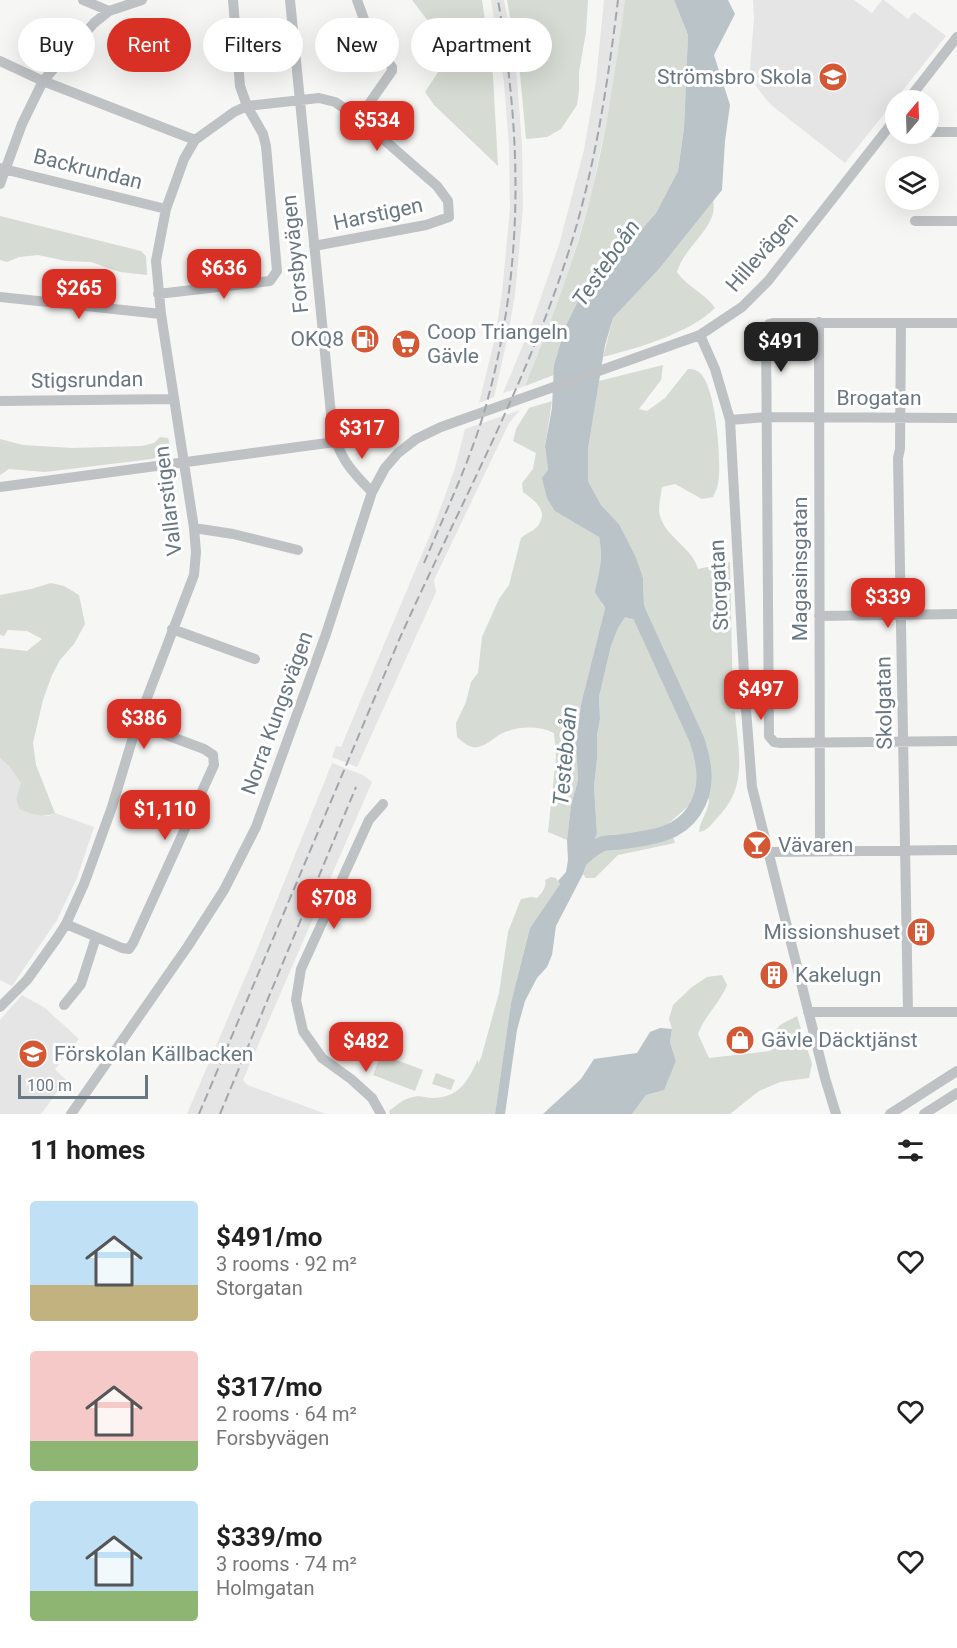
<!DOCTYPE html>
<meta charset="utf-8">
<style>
:root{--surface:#fff;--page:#f2f2f2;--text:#222;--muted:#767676;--accent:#d93025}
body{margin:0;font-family:Roboto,sans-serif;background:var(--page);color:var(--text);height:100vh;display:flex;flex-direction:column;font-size:22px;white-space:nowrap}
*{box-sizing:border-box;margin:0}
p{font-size:20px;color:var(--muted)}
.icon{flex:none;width:33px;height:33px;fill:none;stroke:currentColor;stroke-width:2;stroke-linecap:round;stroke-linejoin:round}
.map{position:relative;height:1114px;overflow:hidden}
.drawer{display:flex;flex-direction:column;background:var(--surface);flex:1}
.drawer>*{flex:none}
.hud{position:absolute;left:18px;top:18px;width:600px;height:54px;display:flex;gap:12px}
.needle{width:39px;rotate:19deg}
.fabs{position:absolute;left:885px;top:90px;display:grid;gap:12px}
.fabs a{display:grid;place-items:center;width:54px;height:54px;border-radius:50%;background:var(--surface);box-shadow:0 6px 24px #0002;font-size:30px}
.scale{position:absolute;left:18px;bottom:15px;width:130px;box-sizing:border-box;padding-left:6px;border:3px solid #687782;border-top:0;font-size:16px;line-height:21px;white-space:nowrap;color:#687782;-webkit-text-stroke:4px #fff;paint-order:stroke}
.price{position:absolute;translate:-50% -51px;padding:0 14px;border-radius:12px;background:var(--accent);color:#fff;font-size:20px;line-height:39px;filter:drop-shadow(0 2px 3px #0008)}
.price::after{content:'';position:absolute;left:50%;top:36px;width:18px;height:14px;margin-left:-9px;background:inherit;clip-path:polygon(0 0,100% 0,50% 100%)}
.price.active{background:#222;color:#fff}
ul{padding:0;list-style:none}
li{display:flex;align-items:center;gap:18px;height:150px;padding:0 30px}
li span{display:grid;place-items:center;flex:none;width:168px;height:120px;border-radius:6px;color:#555}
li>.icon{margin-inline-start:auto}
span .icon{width:72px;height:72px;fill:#fffc;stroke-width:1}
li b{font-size:26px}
h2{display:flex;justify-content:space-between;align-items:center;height:72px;padding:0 30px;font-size:26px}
.chip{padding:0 21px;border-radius:27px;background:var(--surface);box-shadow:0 6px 24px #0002;font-size:21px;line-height:54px}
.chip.active{background:var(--accent);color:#fff}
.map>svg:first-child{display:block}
.built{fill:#e4e5e4}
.green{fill:#d6dbd3}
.water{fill:#b9c3c8}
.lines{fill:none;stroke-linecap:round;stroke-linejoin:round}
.river{stroke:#b9c3c8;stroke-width:15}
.minor{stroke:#bec2c5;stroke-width:10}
.rail{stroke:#a0a6ab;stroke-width:2;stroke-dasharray:9 4.5;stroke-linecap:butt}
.labels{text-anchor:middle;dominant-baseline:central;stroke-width:6;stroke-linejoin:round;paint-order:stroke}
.poi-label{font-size:21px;fill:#687782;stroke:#fff;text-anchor:start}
.street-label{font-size:21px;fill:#687782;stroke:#fff}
.water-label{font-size:22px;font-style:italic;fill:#63777f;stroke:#fff}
</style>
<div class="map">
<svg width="957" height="1114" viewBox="0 0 957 1114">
<rect width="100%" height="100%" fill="#f6f6f4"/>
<!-- built -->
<path class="built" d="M491,0h13l4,20 9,60 5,65 1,63 -8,87 -8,45 -13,57 -15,6 16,-65 7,-45 8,-85 -1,-62 -5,-64z
M604,0h21l-11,85 -23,111 -24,81 -42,109 -22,7 29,-70 27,-78 25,-95 12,-69z
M753,0h101l18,13 10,-13h2l24,19 6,-7 32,24 -101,127 -75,-59 -15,-19 -5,-16 4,-51z
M520,410l-11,13 -75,157 2,12 -79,175 -25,-10 4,-11 5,1 94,-224 20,-55 10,-39z
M0,758l9,8 12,17 -5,16 3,10 8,4 22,3 6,-3 39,14 -17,51 -20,42 -45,66 -12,-6z
M332,763l31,12 9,7 -129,298 4,5 79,29h-139l69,-162z
M22,995l23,13 34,31 -24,30 11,11 -25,34h-41v-94z"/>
<!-- green -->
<path class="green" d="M412,0h70l11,76 5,90 -64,-61 -9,-13 29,-44 -29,-31z
M507,0h81l-2,32 -7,40v19l-2,14 -16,24 -14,8 -21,2 -6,-65z
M625,0h49l14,35 -4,93 -6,43 -22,42 -79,90 -12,24 -11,38v10l-29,11c25,-63 50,-126 66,-191 16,-64 25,-129 34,-195z
M713,201c6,25 -28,44 -36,71 10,15 28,21 38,36 -25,25 -77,40 -112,49l10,-39 46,-49z
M0,216l141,35 5,5 1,19 -27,-3 -29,-10 -25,-1 -28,-6 -19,2 -12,5 -7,-2z
M663,365l-2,15 -22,29 8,2 18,-13 23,-29c5,0 10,1 13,5 15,16 21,88 17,110 -1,4 -3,9 -5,13l-11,2 -27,-15 -13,3c-1,7 -3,16 -3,24 3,25 33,35 39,58l32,-7 3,145 -3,3 5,2c3,40 14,74 -18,106 -5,6 -10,13 -18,14 1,-12 10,-21 10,-33l-9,-3 -31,27 6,20 -57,12 -23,23h-9l-3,-4 14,-41 -3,-46 3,-28v-24l3,-16 -1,-22 12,-51 7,-18 7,-12 21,-2 -2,-9 -1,-27 -24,-54 -18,-19 -13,-24v-32l11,-68z
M552,401l-7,45 3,24 30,54 21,13 3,14 -1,18 -4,12 5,24 3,3 -24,96 -5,40 2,36 -7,25 -4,35 -19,-8 8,-75 -2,-24c-16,-8 -39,-7 -55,2 -6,4 -14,11 -21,12 -8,2 -15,-5 -21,-10l-1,-14 10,-21 5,-20 7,-9 4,-36 17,-38 10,-14 12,-47c5,-5 11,-6 16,-11 13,-16 -2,-26 -14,-35l-1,-9 11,-14 3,-16 -23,-12 3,-12 13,-21z
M160,437l8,1 2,7 -5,9 -13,5 -107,13 -36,-3 -9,6v-36l23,6 49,3 70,-2 12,-3z
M51,583l13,3 15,9 6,29 -11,20 -14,16 -8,15 -9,25 -10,43 3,22 19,48c-11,5 -26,1 -36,-4l-3,-10 5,-16 -12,-17 -9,-8v-110l27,3 15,-12 -15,-8 -19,-1 -4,6 -4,-1v-40l31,-6z
M551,877l5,1 4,6 -30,44 -19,76 -16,110h-105l-1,-3c7,-5 15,-13 24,-14 6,-2 13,1 19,1 27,0 36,-17 46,-39v5l3,-6 18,-65 9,-61 13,-33 10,-2 6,1c5,-5 10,-11 8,-18z
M722,975l5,10c-7,18 -22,30 -29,49l11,24 61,-7 2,-16 8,-10 17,-9 15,48 -3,14 -29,4 -21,9 -29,23h-98l14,-19 17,-5 13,-29 -6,-19 2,-13 -3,-10 4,-14 19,-18 15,-10z
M381,1054l42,16 -8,21 -42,-16z
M436,1073l19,7 -4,10 -19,-6z"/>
<!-- water -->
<path class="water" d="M674,0h54l7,14 -21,41 16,50 -5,36 -3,49 -63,79 -46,49 -8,27 -17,104v32l13,24 18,19 17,34 7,20 1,27 3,9c-8,6 -14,6 -22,3l-7,11 -7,18 -12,51 1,22 -3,16v24l-3,28 3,46 -14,41 -27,52 -4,29 -5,12 -10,11 -12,23 -8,29 -12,84h-10l16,-111 19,-75 30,-44 -2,-3 8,-9 2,-12 -1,-20 4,-35 7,-25 -2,-36 5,-40 24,-96 -10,-16c4,-22 9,-31 4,-55l-44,-26 -8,-13 -5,-20 6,-8 -3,-24 7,-38 2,-43 11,-38 12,-24 79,-90 22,-42 6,-43 4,-93z
M660,1028l12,1 -2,13 6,19 -12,29 -18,5 -14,19h-89l38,-35 13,-20 43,-6 13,-21z"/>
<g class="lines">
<!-- river -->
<path class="river" d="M576,864c7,-7 16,-16 26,-20 5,-2 13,-1 18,-2 28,-4 58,-6 74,-31 15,-23 11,-46 3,-71l-64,-140"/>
<!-- minor -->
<path class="minor" d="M83,0l26,11
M290,0l42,424c5,31 18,46 40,68
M357,0l16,44 19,23v4l-33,47
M0,61l43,20 152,59
M908,100l49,-63
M928,132h29
M0,168l166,41
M0,184l22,-60 21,-43 51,-58 15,-12 33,-11
M915,221h42
M158,294l112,-13 7,-10 -11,-125 -3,-12 -16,-28 -7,-20 -7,-86
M0,297l161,17
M819,322l1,529
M901,323l-1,126 -2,9 10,554
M957,323h-184l-4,1 -3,6 3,406 5,6 7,1 176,-2
M700,335l15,34 15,51 16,289 6,78 73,291 11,36
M0,401l174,-2
M730,420l37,-3 190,1
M0,487l335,-45
M194,528l39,6 65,16
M819,616l138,-2
M172,629l83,30
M769,852l188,-2
M66,924l56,24 7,1 4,-6 81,-178 -1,-10 -9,-6 -67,-25
M64,1005l17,-21 15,-47
M0,1007l27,-27 30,-42 9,-14 18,-40 28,-77 25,-83 57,-149 2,-23 -2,-24 -33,-214 -5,-53 10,-52 18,-50 11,-19 39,-28 13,-6 72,-8 16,4 24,16 78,68 11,15 1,16 -23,8 -112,21
M808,1012h149
M71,1114l117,-168 36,-56 32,-63 70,-193 46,-142 13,-24 13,-15 18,-14 25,-12 259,-92 42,-28 26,-26 128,-163
M381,1114l-9,-16 -21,-19 -29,-21 -19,-27 -7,-31 5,-31 68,-149 14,-16
M890,1114l67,-43
M924,1114l33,-21"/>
<!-- rail -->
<path class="rail" d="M424,563c22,-52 48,-106 63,-161 37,-136 35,-264 11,-402
M199,1114l200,-474c59,-132 130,-260 173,-399 24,-79 36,-160 46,-241
M220,1114l136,-327"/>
</g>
<!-- icons -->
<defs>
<g id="school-disc" transform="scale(1.5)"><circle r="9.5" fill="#d55835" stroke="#fff"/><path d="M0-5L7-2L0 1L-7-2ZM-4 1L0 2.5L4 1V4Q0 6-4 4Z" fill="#fff"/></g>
<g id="fuel-disc" transform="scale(1.5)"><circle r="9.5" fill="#d55835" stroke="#fff"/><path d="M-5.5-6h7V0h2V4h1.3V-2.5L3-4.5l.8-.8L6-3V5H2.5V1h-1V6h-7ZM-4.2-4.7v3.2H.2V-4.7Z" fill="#fff"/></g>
<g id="supermarket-disc" transform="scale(1.5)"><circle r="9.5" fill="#d55835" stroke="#fff"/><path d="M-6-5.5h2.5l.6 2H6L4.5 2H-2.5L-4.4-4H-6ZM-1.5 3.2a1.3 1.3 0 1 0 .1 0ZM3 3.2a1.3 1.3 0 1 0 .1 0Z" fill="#fff"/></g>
<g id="bar-disc" transform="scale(1.5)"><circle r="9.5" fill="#d55835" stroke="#fff"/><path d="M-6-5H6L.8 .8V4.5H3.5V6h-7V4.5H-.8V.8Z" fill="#fff"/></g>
<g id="building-disc" transform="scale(1.5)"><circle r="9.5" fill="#d55835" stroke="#fff"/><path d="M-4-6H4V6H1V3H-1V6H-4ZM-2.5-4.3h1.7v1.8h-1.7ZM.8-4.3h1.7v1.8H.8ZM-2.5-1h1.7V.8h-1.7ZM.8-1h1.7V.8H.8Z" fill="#fff"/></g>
<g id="shop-disc" transform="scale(1.5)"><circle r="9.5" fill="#d55835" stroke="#fff"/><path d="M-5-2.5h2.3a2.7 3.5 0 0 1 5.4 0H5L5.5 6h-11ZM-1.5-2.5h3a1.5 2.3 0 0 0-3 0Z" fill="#fff"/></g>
</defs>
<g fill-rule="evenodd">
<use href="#school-disc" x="833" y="77"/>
<use href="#fuel-disc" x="365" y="339"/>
<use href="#supermarket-disc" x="406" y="344"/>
<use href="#bar-disc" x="757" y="845"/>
<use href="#building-disc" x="921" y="932"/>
<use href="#building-disc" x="774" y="975"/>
<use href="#shop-disc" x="740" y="1040"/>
<use href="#school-disc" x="33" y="1054"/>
</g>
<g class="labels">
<!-- poi labels -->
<g class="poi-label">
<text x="812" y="77" text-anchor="end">Strömsbro Skola</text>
<text x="427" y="332">Coop Triangeln<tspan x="427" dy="24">Gävle</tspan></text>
<text x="344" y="339" text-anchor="end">OKQ8</text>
<text x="778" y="845">Vävaren</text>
<text x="900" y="932" text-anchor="end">Missionshuset</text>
<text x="795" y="975">Kakelugn</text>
<text x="761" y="1040">Gävle Däcktjänst</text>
<text x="54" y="1054">Förskolan Källbacken</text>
</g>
<!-- street labels -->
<g class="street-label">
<text transform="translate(88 169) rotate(14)">Backrundan</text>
<text transform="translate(378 214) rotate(-12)">Harstigen</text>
<text transform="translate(762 252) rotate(-49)">Hillevägen</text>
<text transform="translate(295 254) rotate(-96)">Forsbyvägen</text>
<text transform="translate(87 380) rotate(-1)">Stigsrundan</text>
<text x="879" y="398">Brogatan</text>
<text transform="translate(168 501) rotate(-97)">Vallarstigen</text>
<text transform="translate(800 569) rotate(-90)">Magasinsgatan</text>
<text transform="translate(719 585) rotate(-93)">Storgatan</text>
<text transform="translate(884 703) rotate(-91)">Skolgatan</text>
<text transform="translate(277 713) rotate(-70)">Norra Kungsvägen</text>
</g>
<!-- water labels -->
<g class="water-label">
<text transform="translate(606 263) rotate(-55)">Testeboån</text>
<text transform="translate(565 756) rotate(-85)">Testeboån</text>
</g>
</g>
</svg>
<div class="fabs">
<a><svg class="needle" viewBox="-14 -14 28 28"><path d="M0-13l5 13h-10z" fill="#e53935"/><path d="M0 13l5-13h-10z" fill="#767676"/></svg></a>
<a><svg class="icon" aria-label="layers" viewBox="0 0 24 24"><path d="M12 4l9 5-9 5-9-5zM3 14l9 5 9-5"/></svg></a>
</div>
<div class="scale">100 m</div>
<b class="price" style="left:377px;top:152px">$534</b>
<b class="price" style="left:224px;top:300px">$636</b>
<b class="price" style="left:79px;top:320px">$265</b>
<b class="price active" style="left:781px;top:373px">$491</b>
<b class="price" style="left:362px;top:460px">$317</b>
<b class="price" style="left:888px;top:629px">$339</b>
<b class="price" style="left:761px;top:721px">$497</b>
<b class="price" style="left:144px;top:750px">$386</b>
<b class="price" style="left:165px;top:841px">$1,110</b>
<b class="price" style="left:334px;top:930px">$708</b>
<b class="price" style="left:366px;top:1073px">$482</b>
<div class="hud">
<a class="chip">Buy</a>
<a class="chip active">Rent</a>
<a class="chip">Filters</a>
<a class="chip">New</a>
<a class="chip">Apartment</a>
</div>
</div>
<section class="drawer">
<h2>11 homes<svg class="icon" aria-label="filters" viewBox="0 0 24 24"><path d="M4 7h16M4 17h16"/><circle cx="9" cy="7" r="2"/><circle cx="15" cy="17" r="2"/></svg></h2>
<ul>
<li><span style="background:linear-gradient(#bfe0f5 70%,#c2b280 0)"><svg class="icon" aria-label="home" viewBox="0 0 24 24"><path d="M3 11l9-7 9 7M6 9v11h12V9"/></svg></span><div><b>$491/mo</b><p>3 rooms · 92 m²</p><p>Storgatan</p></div><svg class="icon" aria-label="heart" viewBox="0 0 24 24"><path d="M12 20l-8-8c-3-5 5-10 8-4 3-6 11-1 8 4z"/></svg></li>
<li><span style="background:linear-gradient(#f6c9c9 75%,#8fb573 0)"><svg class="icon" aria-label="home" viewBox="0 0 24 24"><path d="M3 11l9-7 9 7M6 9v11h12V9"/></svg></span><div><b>$317/mo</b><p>2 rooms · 64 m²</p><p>Forsbyvägen</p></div><svg class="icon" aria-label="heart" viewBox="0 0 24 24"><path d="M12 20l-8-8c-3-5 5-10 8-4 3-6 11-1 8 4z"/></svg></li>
<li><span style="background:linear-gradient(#bfe0f5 75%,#8fb573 0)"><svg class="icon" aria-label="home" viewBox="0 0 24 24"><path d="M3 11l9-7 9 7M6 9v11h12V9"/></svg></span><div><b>$339/mo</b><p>3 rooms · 74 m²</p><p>Holmgatan</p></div><svg class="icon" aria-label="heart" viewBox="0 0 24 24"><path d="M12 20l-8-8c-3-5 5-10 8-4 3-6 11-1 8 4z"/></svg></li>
</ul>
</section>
